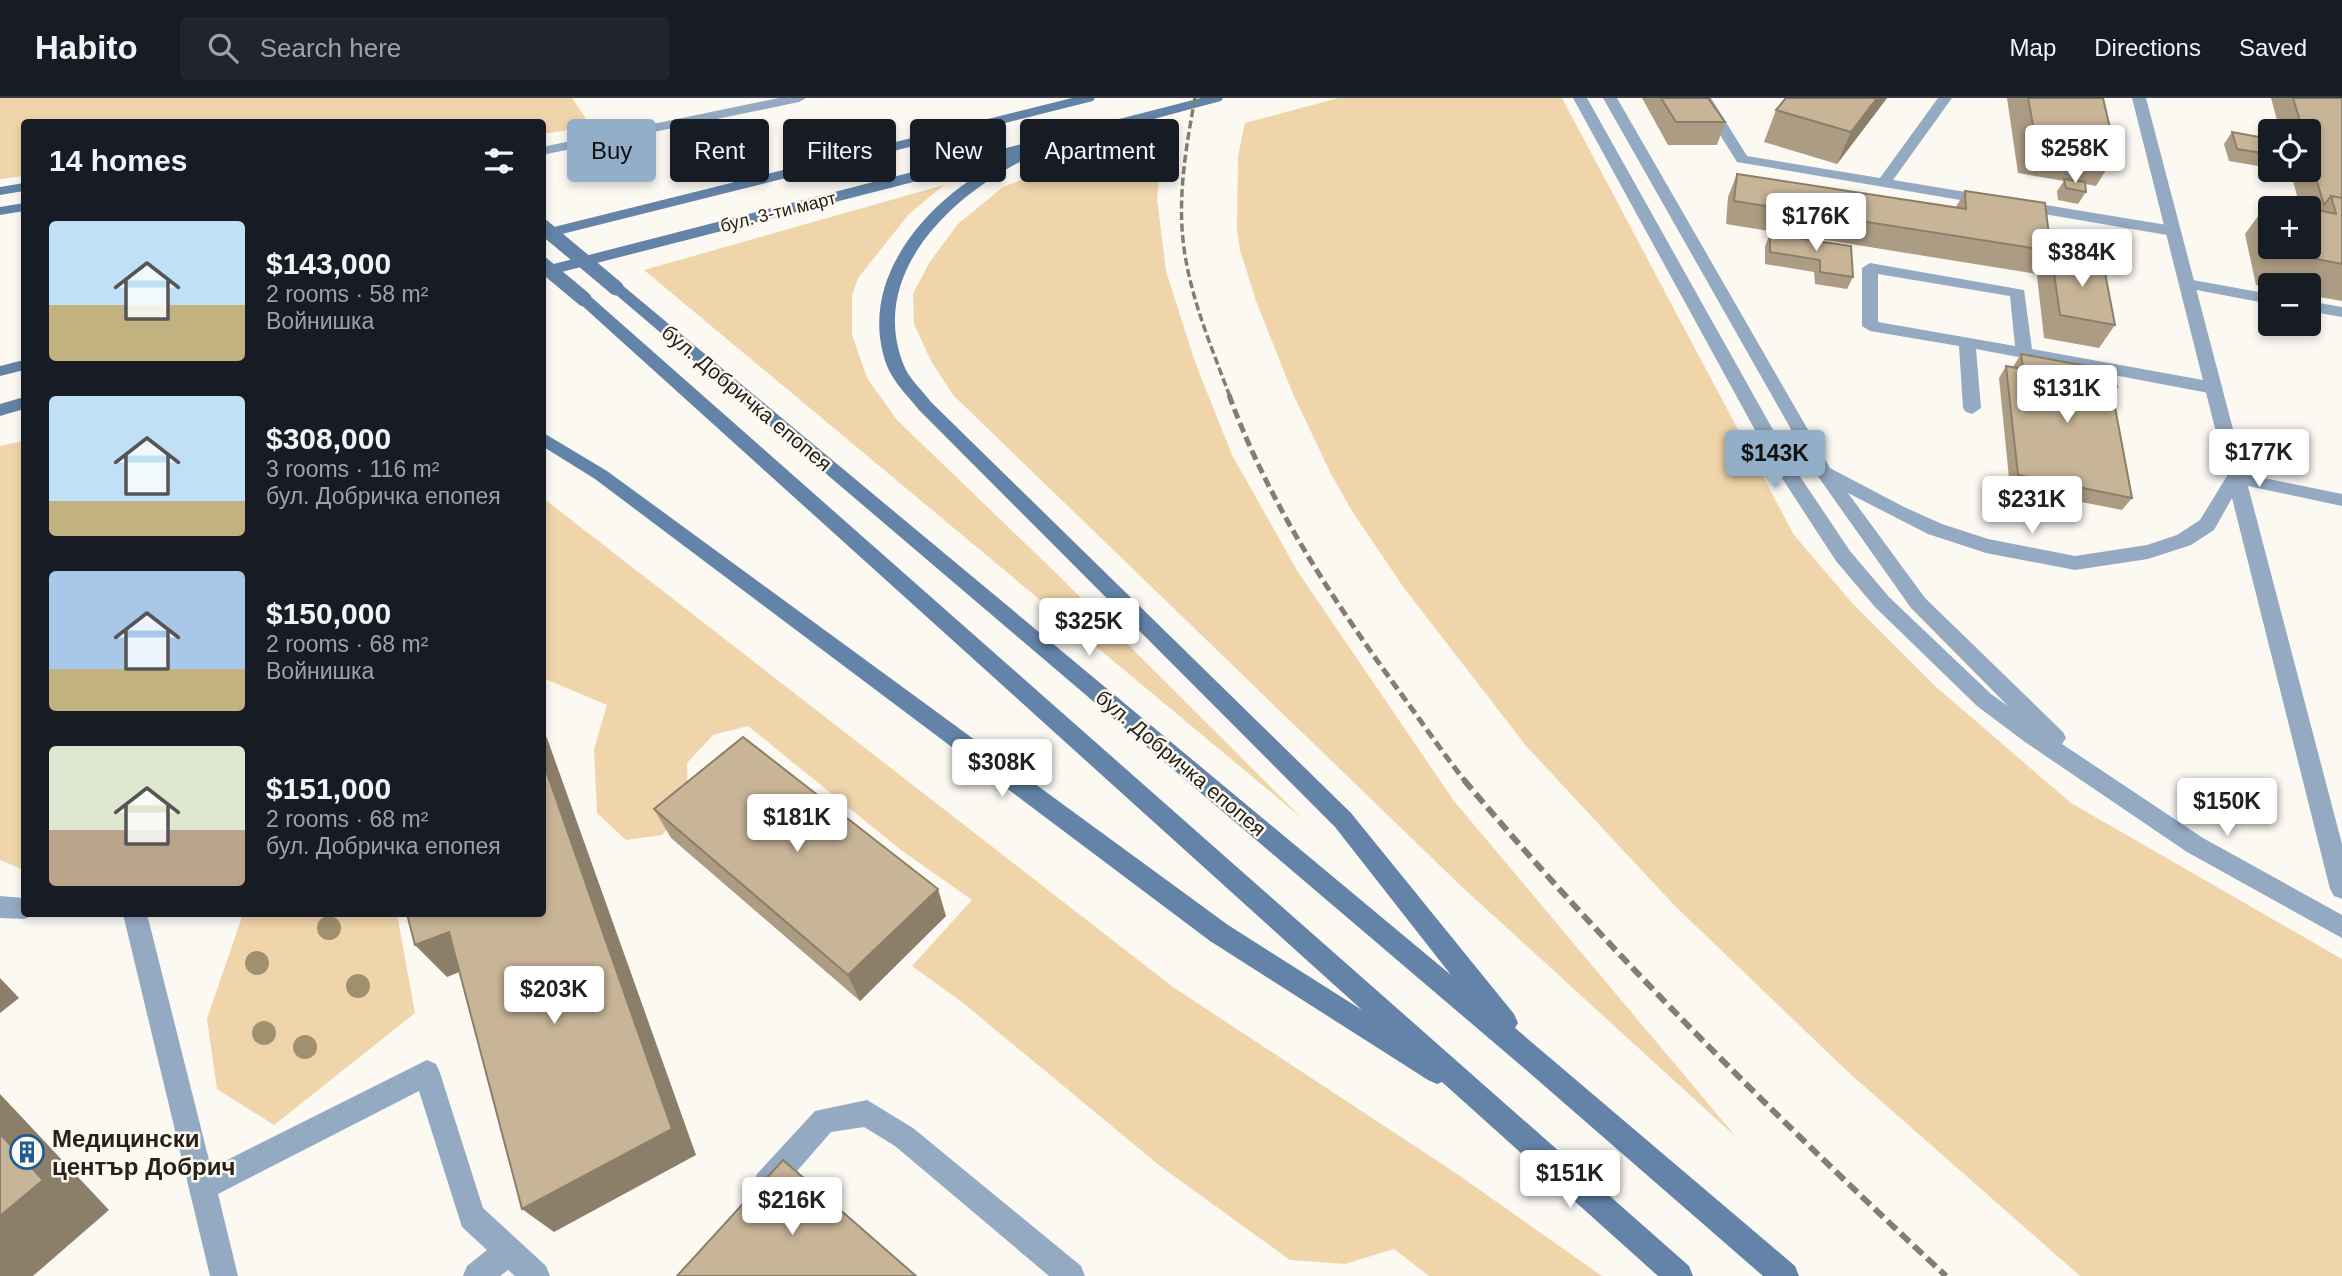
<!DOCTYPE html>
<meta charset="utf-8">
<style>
:root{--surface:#171b24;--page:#20242c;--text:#f1f3f6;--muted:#9ea1a6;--line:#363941;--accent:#92aec9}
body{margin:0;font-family:Helvetica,sans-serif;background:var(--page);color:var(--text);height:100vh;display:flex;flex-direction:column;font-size:26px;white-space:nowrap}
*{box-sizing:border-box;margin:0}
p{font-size:23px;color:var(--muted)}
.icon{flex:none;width:38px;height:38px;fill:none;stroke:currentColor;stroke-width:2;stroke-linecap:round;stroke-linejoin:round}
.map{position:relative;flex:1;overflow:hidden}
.sheet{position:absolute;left:21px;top:21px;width:525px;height:798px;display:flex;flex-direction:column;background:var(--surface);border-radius:7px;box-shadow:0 4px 10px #0003}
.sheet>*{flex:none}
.hud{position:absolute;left:567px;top:21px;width:665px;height:63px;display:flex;gap:14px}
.buttons{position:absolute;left:2258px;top:21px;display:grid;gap:14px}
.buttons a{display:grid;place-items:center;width:63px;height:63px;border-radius:7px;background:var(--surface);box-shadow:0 4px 10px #0003;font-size:35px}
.price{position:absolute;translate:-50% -60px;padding:0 16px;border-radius:7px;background:#fff;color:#222;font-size:23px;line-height:46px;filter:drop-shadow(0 2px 4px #0008)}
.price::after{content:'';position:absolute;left:50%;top:42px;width:21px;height:16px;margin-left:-10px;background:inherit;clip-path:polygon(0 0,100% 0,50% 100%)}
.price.on{background:var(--accent);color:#111}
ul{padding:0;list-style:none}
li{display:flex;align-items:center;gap:21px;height:175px;padding:0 28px}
li span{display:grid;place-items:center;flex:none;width:196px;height:140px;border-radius:7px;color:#555}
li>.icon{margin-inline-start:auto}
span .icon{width:84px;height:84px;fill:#fffc;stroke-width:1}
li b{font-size:30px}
h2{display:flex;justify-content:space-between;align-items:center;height:84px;padding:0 28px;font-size:30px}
.pill{padding:0 24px;border-radius:7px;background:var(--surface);box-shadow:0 4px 10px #0003;font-size:24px;line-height:63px}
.pill.on{background:var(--accent);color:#111}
header{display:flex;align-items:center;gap:42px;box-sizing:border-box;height:98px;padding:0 35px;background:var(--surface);border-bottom:2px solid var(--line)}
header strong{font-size:33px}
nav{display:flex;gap:38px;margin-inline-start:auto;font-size:24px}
.search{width:490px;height:63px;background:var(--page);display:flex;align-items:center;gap:18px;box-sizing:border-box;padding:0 24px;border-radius:7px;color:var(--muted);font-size:26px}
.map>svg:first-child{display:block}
.green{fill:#f0d5ab}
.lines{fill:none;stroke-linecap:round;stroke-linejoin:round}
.lane{fill:#94aac3;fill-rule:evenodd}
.street{fill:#94aac3;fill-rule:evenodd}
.secondary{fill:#6384a8;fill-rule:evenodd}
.rail-far2{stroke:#837d74;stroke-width:3.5;stroke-dasharray:8 3.5;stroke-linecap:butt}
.rail-far1{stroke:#837d74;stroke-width:5;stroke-dasharray:10 5;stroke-linecap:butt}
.rail{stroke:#837d74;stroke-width:6;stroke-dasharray:12 6;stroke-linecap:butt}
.secondary-bridge{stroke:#6384a8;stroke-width:15}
.tree{fill:#a1906e}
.wall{fill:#ac9c83;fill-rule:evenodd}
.shaded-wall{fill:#8c7f6a}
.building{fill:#c8b598;stroke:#8c7f6a;stroke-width:2}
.labels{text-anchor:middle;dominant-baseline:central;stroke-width:5;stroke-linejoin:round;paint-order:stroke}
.far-street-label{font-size:18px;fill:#292116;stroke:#fcf8f2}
.street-label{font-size:21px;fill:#292116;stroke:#fcf8f2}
.near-poi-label{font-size:24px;font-weight:bold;fill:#292116;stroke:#fcf8f2;text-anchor:start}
</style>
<header>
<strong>Habito</strong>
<div class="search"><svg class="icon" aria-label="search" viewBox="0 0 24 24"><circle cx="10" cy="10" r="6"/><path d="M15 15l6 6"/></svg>Search here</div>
<nav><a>Map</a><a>Directions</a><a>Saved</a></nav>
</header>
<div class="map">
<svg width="2342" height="1178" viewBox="0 0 2342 1178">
<rect width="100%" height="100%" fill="#fcf8f2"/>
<!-- green -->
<path class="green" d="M0,0h572l19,28 -48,8 -1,-12h-518v54l-24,3z
M1339,0h223l232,437 59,69 82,82 136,117 271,156v317h-262l-232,-204 -174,-167 -147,-158 -123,-159 -52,-77 -21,-37 -38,-80 -37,-93 -16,-51 -3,-21 1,-73 7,-33z
M1164,39l-7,62 9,72 29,91 37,93 66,117 156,229 283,337 -276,-252 -508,-491 -22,-34 -17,-37 -1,-30 16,-31 29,-39 45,-37 76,-30z
M944,87l-35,29 -51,64 -6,17v40l15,43 30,42 157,151 249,248 -659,-549z
M24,343v429l-24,-10v-414z
M543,400l630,489 284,187 145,102h-173l-35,-27 -49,15 -55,-4 -130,-94 -198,-164 -50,-36 60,-66 -71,-50 -153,-124 -35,9 -26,28 1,39 -26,33 -36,5 -29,-27 -3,-64 13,-44 -64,-27z
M243,816h154l18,99 -141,112 -57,-36 -10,-70z"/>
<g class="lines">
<!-- lane -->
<path class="lane" d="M1697,0h14l36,58 133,22 58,-80h14l-59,82 280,46 8,5 -8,5 -436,-74z
M1870,165l154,27 8,59 182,33 9,6 -9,6 -238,-45 5,59 -9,6 -6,-2 -3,-4 -4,-62 -89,-15 -8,-5v-58zM1878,176l132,22 5,50 -137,-24z
M2187,181l83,15v10l-89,-17 -2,-3z
M2308,203l34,6v10l-34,-6z
M2235,374l107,22v12l-113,-24 -3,-4 3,-4z
M0,798l24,2v16h9l-1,2 -8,3 -24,-1z
M123,816h24l64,254 216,-108 9,4 4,9 43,135 63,58 4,10h-35l-7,-6 -8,6h-37l4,-10 20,-16 -25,-23 -43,-136 -201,103 20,82h-28z
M867,1002l46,28 168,138 4,10h-36l-154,-130 -31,-19 -33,5 -54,62 -10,4 -10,-4 -4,-10 4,-10 58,-63z"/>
<!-- street -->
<path class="street" d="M779,0h27l-7,4 -257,53v-8z
M1573,0h14l208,371 55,82 39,46 102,97 17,12 -97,-98 -94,-133 -214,-377h14l213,370 74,39 38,17 46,15 87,17 72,-11 30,-10 23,-15 27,-44 -95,-378h14l196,746v55l-8,-3 -4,-7 -98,-391 -18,32 -23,15 -43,14 -73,11 -89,-17 -58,-19 -80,-41 77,105 138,134 3,6 -4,6 141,94 139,77v23l-155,-86 -162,-110 -48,-36 -102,-99 -39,-46 -58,-89z"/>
<!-- secondary -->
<path class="secondary" d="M1072,0h23l-2,3 -551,138v-9z
M1201,0h22l-2,3c-38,10 -76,20 -114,31 -17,4 -35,8 -52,14 -85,32 -194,120 -150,222 6,13 18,23 26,34l420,411 163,201 4,9 -3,5 280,238 4,10h-36l-238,-207 -917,-781 8,-5 6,2 829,690 -116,-148 -416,-417c-11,-14 -25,-27 -32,-44 -33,-89 45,-171 120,-208l-465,119v-10z
M24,85v8l-24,4v-8z
M24,105v8l-24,4v-8z
M584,196l6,2 1099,970 4,10h-35l-216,-194 -5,2 -9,-4 -218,-139 -615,-462 -53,-33v-14l65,39 621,454 134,85 -784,-708 -2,-3 2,-3z
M24,262v10l-24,6v-10z
M24,299v12l-24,7v-12z"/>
<!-- rail-far2 -->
<path class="rail-far2" d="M1195,0c-9,49 -18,100 -11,150 7,52 28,100 46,149"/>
<!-- rail-far1 -->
<path class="rail-far1" d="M1229,297c40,109 102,202 170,296 22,30 43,61 66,90"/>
<!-- rail -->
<path class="rail" d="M1464,682c149,177 313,338 482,496"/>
<!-- secondary-bridge -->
<path class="secondary-bridge" d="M542,128l74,62
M542,166l42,35"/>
</g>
<!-- trees -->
<g class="tree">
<circle cx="329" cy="830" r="12"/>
<circle cx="257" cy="865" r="12"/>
<circle cx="358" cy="888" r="12"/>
<circle cx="264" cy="935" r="12"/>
<circle cx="305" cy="949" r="12"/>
</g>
<!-- wall -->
<path class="wall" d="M1642,0h66l17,24 -8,23h-49z
M1786,0h101l-50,66 -73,-22 12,-32z
M2007,0h96l13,56 -20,32 -11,-2 1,8 -8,12 -20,-4 -1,-9 7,-10 -46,-8z
M2271,0h71v203l-34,-6v-10h-38v2l-14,-2 -11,-51 24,-33 31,6 -9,-34 -14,-3h31v-39h-28zM2270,110h38v39h-38z
M2232,34l38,7v29l-41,-7 -5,-17z
M1737,76l219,33 9,-16 86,60 -14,23 -311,-50 2,-27z
M1770,136l83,43 -6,12 -32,-5 -1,-12 -49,-8v-18z
M2051,155l64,72 -16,23 -55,-10 -7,-62z
M2021,256l96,33 -5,6 20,105 -10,12 -112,-22 -11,-110 7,-12 7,1z
M654,711l292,107 -86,85 -189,-163z"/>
<!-- shaded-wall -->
<path class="shaded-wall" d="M1877,0h10l-50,66 14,-32z
M542,633l5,7 149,417 -142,77 -32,-23 20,-450z
M938,791l8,27 -86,85 -12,-26z
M449,834l31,32 -33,13 -32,-32z
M0,880l19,20 -19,15z
M0,996l109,116 -76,66h-33z"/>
<!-- building -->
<path class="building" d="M1661,0h47l17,24h-49z
M1786,0h91l-26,34 -75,-22z
M2028,0h75l13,56 -80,-13z
M2293,0h49v100l-11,-2 -7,9 -16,-54v-20h-5z
M2232,34l38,7v15l-33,-5z
M1737,76l229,35 -1,-18 80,12 6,48 -317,-50z
M2064,81l21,3 1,10 -20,-4z
M2331,98l11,2v66l-61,-12 -1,-5h28v-39l28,6z
M2269,103l38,7h-36z
M1770,136l81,12 2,31 -33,-5v-12l-50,-8z
M2051,155l52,9 12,63 -55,-10z
M2021,256l93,17 3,16 -6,-1 21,112 -114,-23 -12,-109 17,3z
M743,639l195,152 -90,86 -194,-166z
M542,661l130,370 -150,80 -73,-277 -34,13 -8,-31h135z
M0,1036l43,46 -43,36z
M783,1062l133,116h-239z"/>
<!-- icons -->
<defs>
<g id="building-ring" transform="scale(1.75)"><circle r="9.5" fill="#fcf8f2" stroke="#1f5a91" stroke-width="1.5"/><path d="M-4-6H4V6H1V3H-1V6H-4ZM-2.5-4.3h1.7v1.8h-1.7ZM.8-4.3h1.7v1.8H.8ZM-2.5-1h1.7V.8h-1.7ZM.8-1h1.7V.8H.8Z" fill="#1f5a91"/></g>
</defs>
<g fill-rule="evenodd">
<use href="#building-ring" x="27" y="1054"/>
</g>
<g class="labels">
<!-- far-street labels -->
<g class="far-street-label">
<text transform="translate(778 114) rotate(-14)">бул. 3-ти март</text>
</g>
<!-- street labels -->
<g class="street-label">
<text transform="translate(747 300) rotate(40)">бул. Добричка епопея</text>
<text transform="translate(1181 665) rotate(40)">бул. Добричка епопея</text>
</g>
<!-- near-poi labels -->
<g class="near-poi-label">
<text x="52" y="1040">Медицински<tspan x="52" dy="28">център Добрич</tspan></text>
</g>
</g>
</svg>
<div class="buttons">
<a><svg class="icon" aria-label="locate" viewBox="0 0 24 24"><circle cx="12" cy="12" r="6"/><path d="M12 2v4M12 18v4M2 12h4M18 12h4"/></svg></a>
<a>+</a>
<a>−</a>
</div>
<b class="price" style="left:2075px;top:87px">$258K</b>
<b class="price" style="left:1816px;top:155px">$176K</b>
<b class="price" style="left:2082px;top:191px">$384K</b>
<b class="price" style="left:2067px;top:327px">$131K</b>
<b class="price" style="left:2259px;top:391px">$177K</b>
<b class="price on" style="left:1775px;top:392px">$143K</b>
<b class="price" style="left:2032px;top:438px">$231K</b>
<b class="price" style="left:1089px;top:560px">$325K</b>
<b class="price" style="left:1002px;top:701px">$308K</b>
<b class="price" style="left:2227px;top:740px">$150K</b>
<b class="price" style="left:797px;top:756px">$181K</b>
<b class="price" style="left:554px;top:928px">$203K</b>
<b class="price" style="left:1570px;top:1112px">$151K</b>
<b class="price" style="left:792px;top:1139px">$216K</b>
<div class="hud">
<a class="pill on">Buy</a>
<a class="pill">Rent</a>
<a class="pill">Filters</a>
<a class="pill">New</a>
<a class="pill">Apartment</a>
</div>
<section class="sheet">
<h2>14 homes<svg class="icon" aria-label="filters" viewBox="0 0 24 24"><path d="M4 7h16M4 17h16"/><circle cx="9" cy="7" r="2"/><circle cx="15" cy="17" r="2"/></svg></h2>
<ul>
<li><span style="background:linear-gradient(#bfe0f5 60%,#c2b280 0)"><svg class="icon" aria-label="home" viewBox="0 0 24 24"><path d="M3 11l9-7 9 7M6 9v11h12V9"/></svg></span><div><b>$143,000</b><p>2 rooms · 58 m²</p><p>Войнишка</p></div></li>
<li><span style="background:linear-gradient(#bfe0f5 75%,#c2b280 0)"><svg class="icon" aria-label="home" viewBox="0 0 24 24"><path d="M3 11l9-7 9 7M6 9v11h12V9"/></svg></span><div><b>$308,000</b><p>3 rooms · 116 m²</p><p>бул. Добричка епопея</p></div></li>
<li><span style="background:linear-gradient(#a9c7e8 70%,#c2b280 0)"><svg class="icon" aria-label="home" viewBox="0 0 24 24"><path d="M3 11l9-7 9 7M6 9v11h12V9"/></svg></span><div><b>$150,000</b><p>2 rooms · 68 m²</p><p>Войнишка</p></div></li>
<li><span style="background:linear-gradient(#dfe7d0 60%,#b9a48a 0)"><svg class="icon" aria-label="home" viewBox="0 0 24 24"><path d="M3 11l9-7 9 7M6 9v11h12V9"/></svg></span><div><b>$151,000</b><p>2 rooms · 68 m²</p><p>бул. Добричка епопея</p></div></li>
</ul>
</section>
</div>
